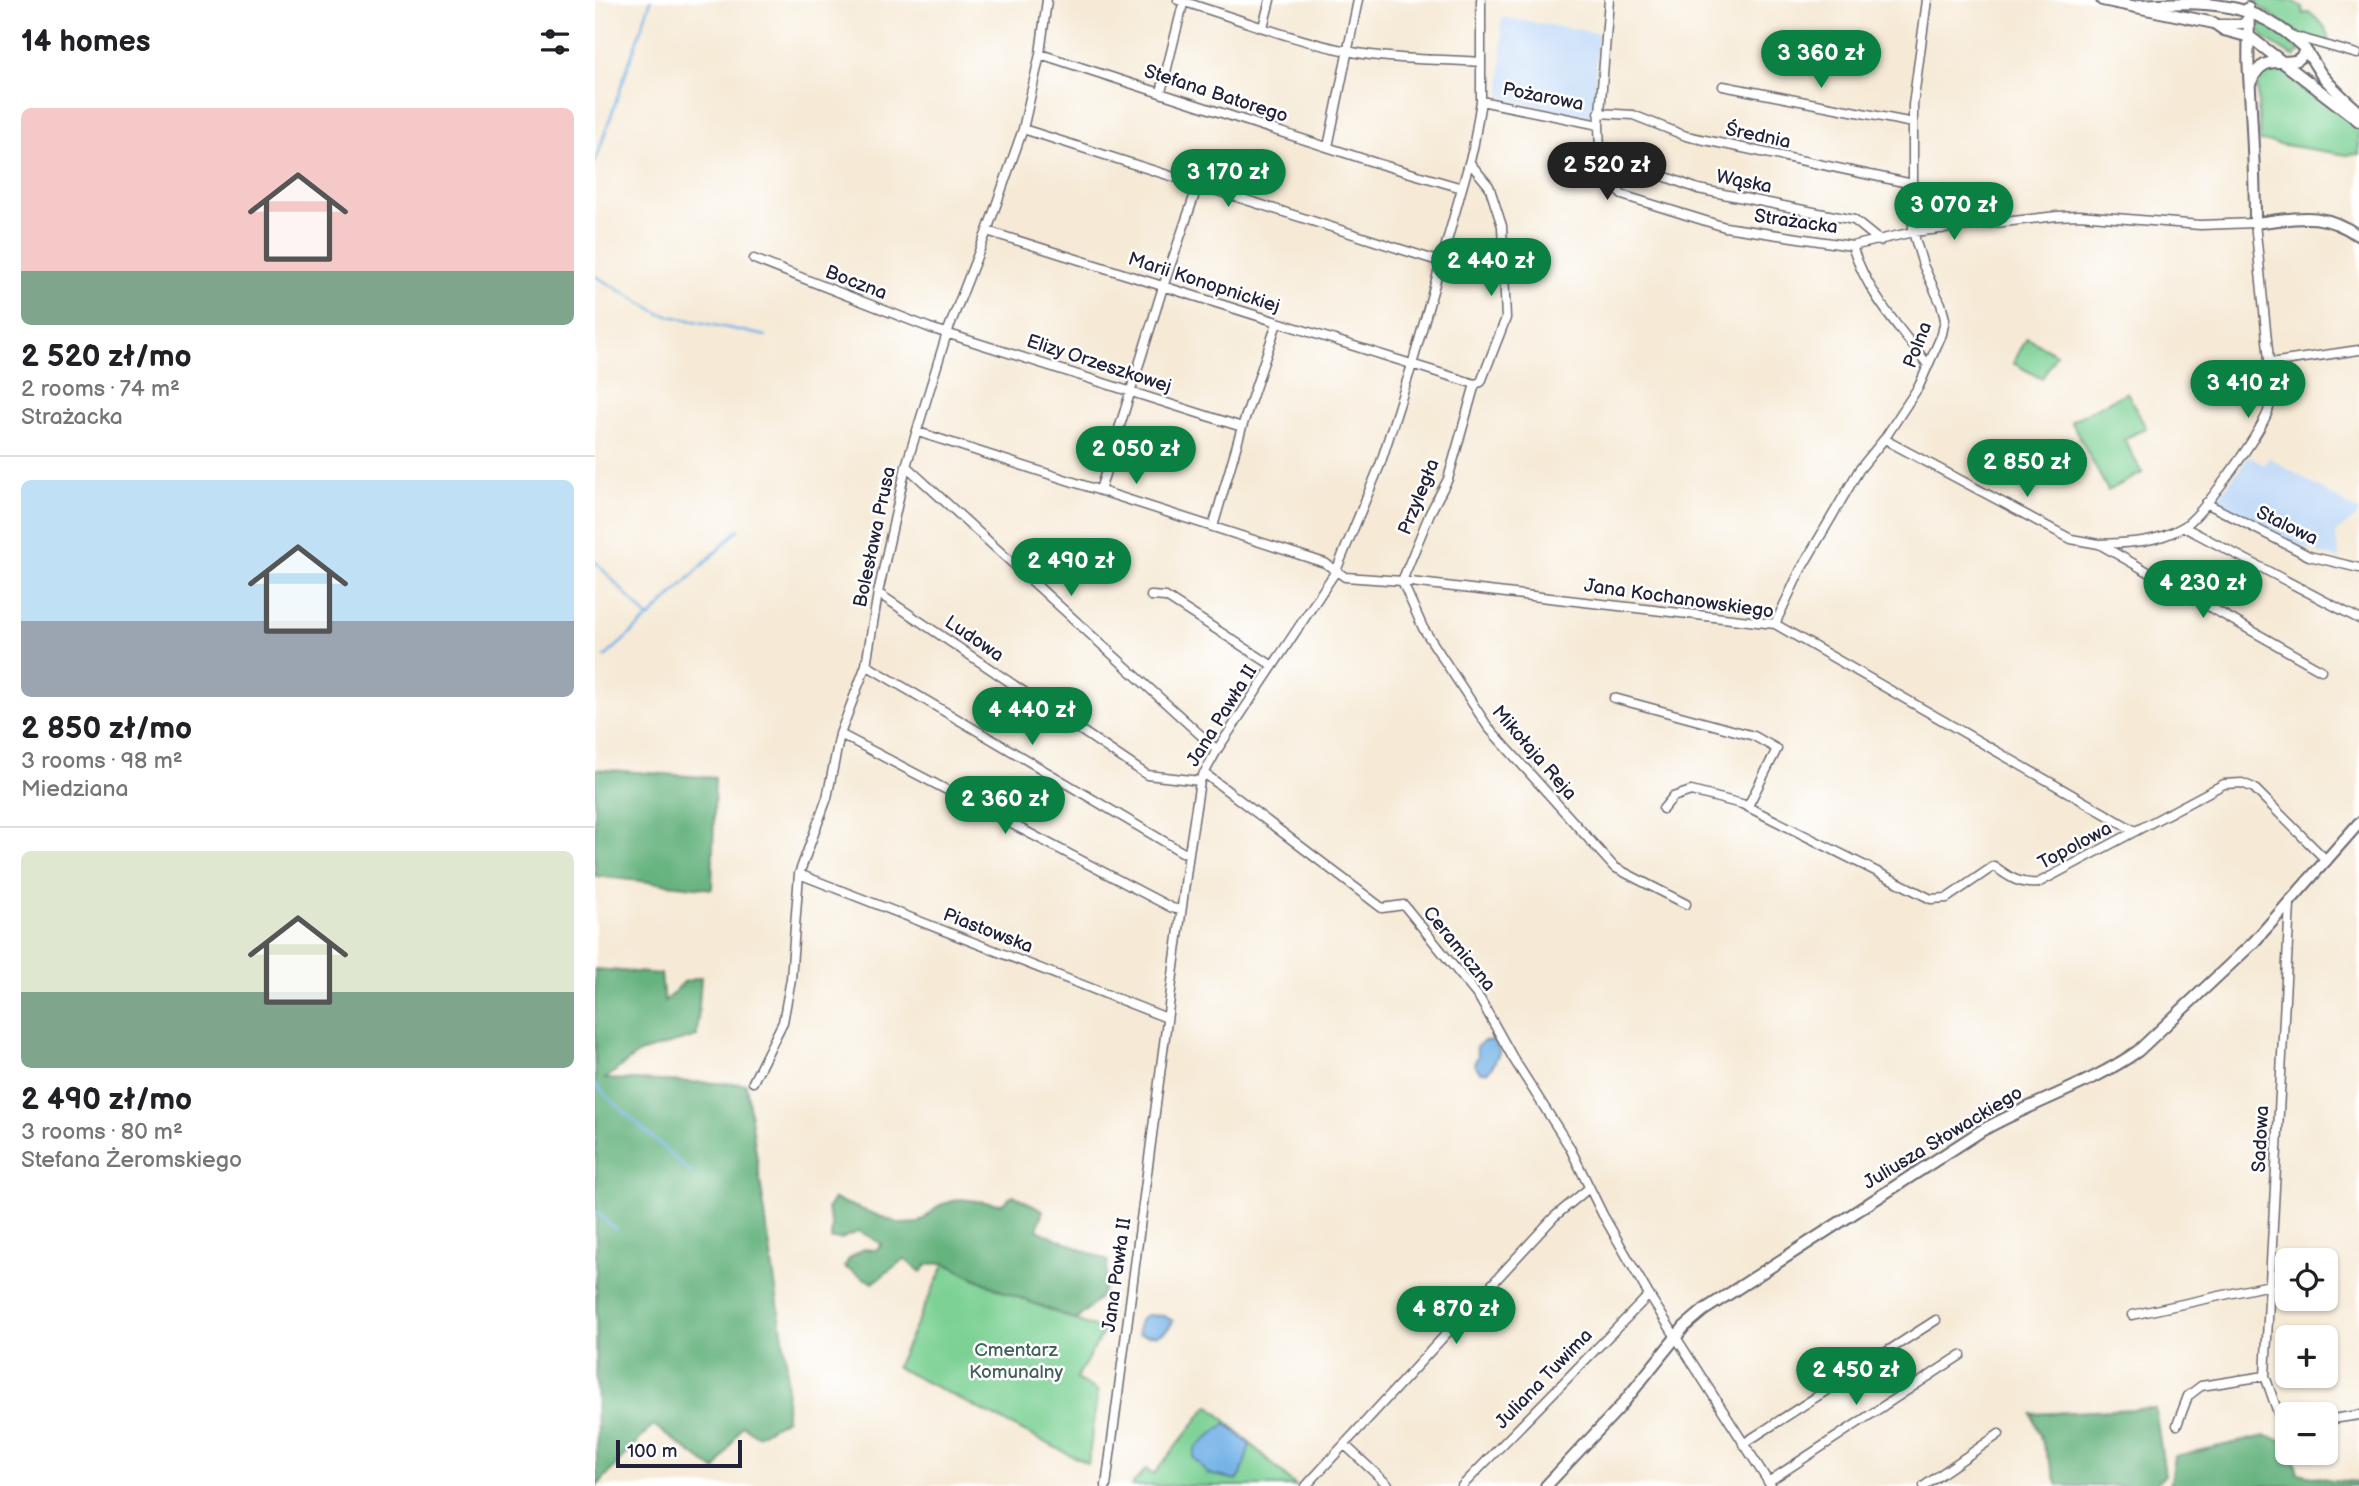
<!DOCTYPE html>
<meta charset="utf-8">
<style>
:root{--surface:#fff;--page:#f2f2f2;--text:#202124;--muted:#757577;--line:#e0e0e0;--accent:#0b8043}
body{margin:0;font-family:"Balsamiq Sans",sans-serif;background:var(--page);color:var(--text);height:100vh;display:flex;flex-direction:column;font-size:26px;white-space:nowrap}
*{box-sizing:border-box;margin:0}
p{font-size:23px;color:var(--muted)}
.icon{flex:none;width:38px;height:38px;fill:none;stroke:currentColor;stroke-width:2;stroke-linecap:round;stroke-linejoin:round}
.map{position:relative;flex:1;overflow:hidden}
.sheet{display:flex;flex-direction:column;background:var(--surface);width:595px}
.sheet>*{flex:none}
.buttons{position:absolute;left:1680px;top:1248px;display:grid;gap:14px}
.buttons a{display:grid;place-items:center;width:63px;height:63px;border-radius:10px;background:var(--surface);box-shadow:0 2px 5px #0004;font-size:35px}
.scale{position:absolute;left:21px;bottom:18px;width:126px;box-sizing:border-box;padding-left:7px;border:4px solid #22223b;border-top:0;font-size:19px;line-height:24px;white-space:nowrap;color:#22223b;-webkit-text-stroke:5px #fff;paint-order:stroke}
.price{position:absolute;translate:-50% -60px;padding:0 16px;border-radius:24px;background:var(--accent);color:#fff;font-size:23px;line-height:46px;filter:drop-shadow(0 2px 4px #0008)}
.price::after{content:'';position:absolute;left:50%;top:42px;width:21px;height:16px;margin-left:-10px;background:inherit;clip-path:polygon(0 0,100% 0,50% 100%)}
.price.current{background:#222;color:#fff}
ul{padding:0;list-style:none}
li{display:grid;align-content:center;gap:14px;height:371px;padding:0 21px}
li+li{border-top:2px solid var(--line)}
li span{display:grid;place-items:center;height:217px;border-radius:10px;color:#555}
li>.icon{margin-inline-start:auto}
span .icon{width:126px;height:126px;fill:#fffc;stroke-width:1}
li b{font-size:30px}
h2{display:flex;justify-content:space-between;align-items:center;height:84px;padding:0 21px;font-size:30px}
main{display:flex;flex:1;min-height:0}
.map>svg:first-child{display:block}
.built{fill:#c6ddf8}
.green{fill:#7dd194;stroke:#507a68;stroke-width:2}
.forest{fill:#66b37e;stroke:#446a5c;stroke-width:2}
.water{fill:#74b3e7;stroke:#4b6a91;stroke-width:2}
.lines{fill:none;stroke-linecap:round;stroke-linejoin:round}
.stream{stroke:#74b3e7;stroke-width:2.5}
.street-casing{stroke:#6c6871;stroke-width:11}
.secondary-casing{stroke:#6c6871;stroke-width:14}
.street{stroke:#fff;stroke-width:8}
.secondary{stroke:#fff;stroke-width:10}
.labels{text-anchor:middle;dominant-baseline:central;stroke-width:5;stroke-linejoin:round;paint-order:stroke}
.street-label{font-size:19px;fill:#22223b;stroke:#fff}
.park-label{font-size:19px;fill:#425f5a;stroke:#fff}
</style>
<main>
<section class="sheet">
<h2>14 homes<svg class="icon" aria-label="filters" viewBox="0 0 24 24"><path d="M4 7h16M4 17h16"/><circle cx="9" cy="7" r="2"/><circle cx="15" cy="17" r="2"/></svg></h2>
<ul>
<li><span style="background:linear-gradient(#f6c9c9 75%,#7fa58c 0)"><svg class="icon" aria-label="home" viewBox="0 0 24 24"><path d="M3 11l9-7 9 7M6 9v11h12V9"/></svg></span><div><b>2 520 zł/mo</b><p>2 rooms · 74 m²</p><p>Strażacka</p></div></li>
<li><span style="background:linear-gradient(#bfe0f5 65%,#9aa5b1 0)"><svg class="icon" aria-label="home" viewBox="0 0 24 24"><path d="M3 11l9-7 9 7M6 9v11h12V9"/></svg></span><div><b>2 850 zł/mo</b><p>3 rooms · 98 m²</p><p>Miedziana</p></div></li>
<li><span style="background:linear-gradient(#dfe7d0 65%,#7fa58c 0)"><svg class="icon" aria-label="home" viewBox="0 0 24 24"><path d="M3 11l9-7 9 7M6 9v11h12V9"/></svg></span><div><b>2 490 zł/mo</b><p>3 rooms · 80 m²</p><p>Stefana Żeromskiego</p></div></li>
</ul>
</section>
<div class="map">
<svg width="1764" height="1486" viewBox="0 0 1764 1486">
<rect width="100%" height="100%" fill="#fff"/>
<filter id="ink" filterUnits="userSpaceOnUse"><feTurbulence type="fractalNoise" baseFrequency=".0143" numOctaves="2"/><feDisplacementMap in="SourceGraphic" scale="14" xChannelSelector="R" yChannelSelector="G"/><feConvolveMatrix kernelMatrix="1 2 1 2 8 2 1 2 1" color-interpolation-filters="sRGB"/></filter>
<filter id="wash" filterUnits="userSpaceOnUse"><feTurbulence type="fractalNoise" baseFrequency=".00686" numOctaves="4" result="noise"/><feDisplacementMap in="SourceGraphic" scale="28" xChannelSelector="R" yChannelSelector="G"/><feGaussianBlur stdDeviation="1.57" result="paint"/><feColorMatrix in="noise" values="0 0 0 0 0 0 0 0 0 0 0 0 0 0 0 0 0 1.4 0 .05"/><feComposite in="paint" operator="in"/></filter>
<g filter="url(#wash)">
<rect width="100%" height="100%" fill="#f6ead6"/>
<!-- built -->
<path class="built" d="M907,17l96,16 -4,79 -4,4 -89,-17 1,-68 -2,-2z
M1654,456l15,9 5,-8 90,55v3l-24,18 5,26 -20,-5 -5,-5 -7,1 -88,-44 -2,-8z"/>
<!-- green -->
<path class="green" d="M1659,0h37l11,7 1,7 6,-2c8,8 20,15 20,27l-2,3 -24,-5 -43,-30z
M1667,23l8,1 30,27 -6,6 -29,-18 -7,-10z
M1679,67l6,1 58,42 21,19v25l-12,1 -87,-14 -3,-58 5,-11z
M1432,338l29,16 -14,25 -29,-16z
M1532,392l19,36 -22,11 18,34 -34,18 -37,-70z
M350,1263l52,26 107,42 -28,48 22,12 -10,73 -192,-97z
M614,1405l87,81h-165l15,-17 7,6z"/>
<!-- forest -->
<path class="forest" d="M0,769l120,9 -3,111 -117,-13z
M0,969l66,5 3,28 20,-20 17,-5 -4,59 -58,17 -34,26 141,5 41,281 -1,54 -29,17 -15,-11 -26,46 -63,-46 -56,61z
M418,1195l30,15 -6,20 71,31c-4,40 -5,33 -32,59l-79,-31 -52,-26 -17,1 -7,8 -17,-13 -31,24 -29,-16 5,-8 14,-10 13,1 6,-6 -23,-13 -18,8h-10l1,-13 -5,-17 7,-10 67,25 18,-1 21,-18 20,-6 42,5z
M1560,1408l10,67 -11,11h-96l-26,-72z
M1670,1436l22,5v11l6,1 5,20 34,7 27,2v4h-189l5,-30z"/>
<!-- water -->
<path class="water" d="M898,1040l7,11 -8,16 -5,5h-7l-6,-8 4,-8 -2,-9 8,-6z
M551,1315l18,1 9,5c-7,15 -20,16 -34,13 -1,-9 -1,-14 7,-19z
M631,1423l24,22 -9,30 -4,5 -29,-6 -15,-17 3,-10z"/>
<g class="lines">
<!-- stream -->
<path class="stream" d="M0,162l56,-162
M0,276l66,38 105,22
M0,561l53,57 -43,39
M54,618l90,-89
M0,1085l96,88
M0,1211l20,18"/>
</g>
</g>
<g filter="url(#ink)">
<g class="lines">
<!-- street casing -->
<g class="street-casing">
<path id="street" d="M583,0c56,17 111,39 169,51 43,9 90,8 134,11
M1014,0l-10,125 1,27 7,28 15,15 103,32 127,19 61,-14 144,-16 22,-1 121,10 55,-2 17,166c-1,11 -2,21 -8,31 -11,22 -62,96 -81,107 -27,16 -55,16 -84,17
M1622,24h25l7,-7
M668,27l7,-27
M1698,36l64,18
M445,54l336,109 86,25
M1128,86l190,37
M566,92l23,-92
M886,101l118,24
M1004,113l34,2 53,21 227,48
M428,129l418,133
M733,147l30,-147
M1005,152l98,37 156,31 26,21
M392,231l488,153 6,-2 25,-64 -4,-92 -13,-40 -19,-23
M1257,246c15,47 47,81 76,119
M159,259l176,69 312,99
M1675,363l89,-13
M880,384l-27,95 -18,34 -28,68 21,47 65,99 126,140 72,37
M323,432l407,131 20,14 57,4 373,43 360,207
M1290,438l6,5 180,96 28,5 222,126
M311,466l311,284
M505,490l63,-203 35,-102
M1611,503l103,53 50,12
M618,527l29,-100 35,-104
M1589,527l175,92
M283,593l269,182 53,6
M556,596l15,1 107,69
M1180,624l25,-53 59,-101 26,-32 34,-52 23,-52 3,-15 -4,-15 -18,-39 -10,-33v-127l14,-105
M271,665l316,187 7,1
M1019,698l140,38 23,13 -29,57
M245,734l332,174 9,2
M609,773l178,135 22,-3 76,94 33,59 56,88 34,69 46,80 122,191
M1068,809l10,-12 18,-6 51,13 189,95 16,-1 47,-32c14,10 25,19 44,17l186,-99 18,-1 12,5 73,73
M204,874l368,144
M158,1082l30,-60 8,-43 8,-105 28,-76 13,-64 26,-69 12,-72 28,-127 41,-133 40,-102 36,-102 17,-75 7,-54
M1537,1315l138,-30
M1731,1420l33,-5
M1582,1425l11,-29 13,-10 64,-10
M1692,1426l-4,1 -18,-51 25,-472
M1148,1444l193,-124
M750,1445l44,41
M1173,1482l193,-127
M511,1486l83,-633 11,-72 17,-31 119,-179 44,-106 32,-100 61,-216 8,-48v-101
M711,1486l248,-269 35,-29
M867,1486l187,-191
M1329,1486l75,-52"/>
</g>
<!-- secondary casing -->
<g class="secondary-casing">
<path id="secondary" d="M1507,0l112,23 10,7 26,7 109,84
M1545,5c64,-4 116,-5 163,42 7,8 12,18 18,27 11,14 25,26 38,38
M1653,8c2,22 -1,45 1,66 3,50 6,99 6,149 43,-5 67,-13 104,13
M1656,82c15,-38 46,-5 54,-33
M951,1486l74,-79 64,-80 20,-17 277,-179c51,-29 109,-46 157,-80l116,-109 105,-119"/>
</g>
<!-- street -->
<use href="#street" class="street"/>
<!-- secondary -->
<use href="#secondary" class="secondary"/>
</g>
</g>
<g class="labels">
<!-- street labels -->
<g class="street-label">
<text transform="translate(621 94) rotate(18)">Stefana Batorego</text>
<text transform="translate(948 97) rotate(11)">Pożarowa</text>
<text transform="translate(1163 136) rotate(12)">Średnia</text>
<text transform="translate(1149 182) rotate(11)">Wąska</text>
<text transform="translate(1201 222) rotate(8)">Strażacka</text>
<text transform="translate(261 283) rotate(21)">Boczna</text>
<text transform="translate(609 283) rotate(18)">Marii Konopnickiej</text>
<text transform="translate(1323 345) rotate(-69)">Polna</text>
<text transform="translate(504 364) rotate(18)">Elizy Orzeszkowej</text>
<text transform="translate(824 497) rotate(-68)">Przyległa</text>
<text transform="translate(1692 526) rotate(26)">Stalowa</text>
<text transform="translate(280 537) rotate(-78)">Bolesława Prusa</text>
<text transform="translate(1084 599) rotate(8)">Jana Kochanowskiego</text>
<text transform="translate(379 639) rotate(34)">Ludowa</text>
<text transform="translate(627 716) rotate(-58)">Jana Pawła II</text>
<text transform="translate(939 753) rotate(49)">Mikołaja Reja</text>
<text transform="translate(1480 846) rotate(-28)">Topolowa</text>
<text transform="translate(393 931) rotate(21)">Piastowska</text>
<text transform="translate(864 949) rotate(51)">Ceramiczna</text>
<text transform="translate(1348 1138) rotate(-31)">Juliusza Słowackiego</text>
<text transform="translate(1666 1139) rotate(-87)">Sadowa</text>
<text transform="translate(522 1275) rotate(-82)">Jana Pawła II</text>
<text transform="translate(949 1379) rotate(-46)">Juliana Tuwima</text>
</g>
<!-- park labels -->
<g class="park-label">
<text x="421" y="1350">Cmentarz<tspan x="421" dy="22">Komunalny</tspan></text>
</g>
</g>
</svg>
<div class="buttons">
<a><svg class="icon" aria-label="locate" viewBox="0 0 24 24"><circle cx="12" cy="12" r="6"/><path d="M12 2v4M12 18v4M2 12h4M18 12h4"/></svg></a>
<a>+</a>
<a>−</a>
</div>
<div class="scale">100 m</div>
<b class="price" style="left:1226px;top:90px">3 360 zł</b>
<b class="price current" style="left:1012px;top:202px">2 520 zł</b>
<b class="price" style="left:633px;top:209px">3 170 zł</b>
<b class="price" style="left:1359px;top:242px">3 070 zł</b>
<b class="price" style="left:896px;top:298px">2 440 zł</b>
<b class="price" style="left:1653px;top:420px">3 410 zł</b>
<b class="price" style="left:541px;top:486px">2 050 zł</b>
<b class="price" style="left:1432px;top:499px">2 850 zł</b>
<b class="price" style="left:476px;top:598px">2 490 zł</b>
<b class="price" style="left:1608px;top:620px">4 230 zł</b>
<b class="price" style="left:437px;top:747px">4 440 zł</b>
<b class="price" style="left:410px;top:836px">2 360 zł</b>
<b class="price" style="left:861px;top:1346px">4 870 zł</b>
<b class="price" style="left:1261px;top:1407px">2 450 zł</b>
</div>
</main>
